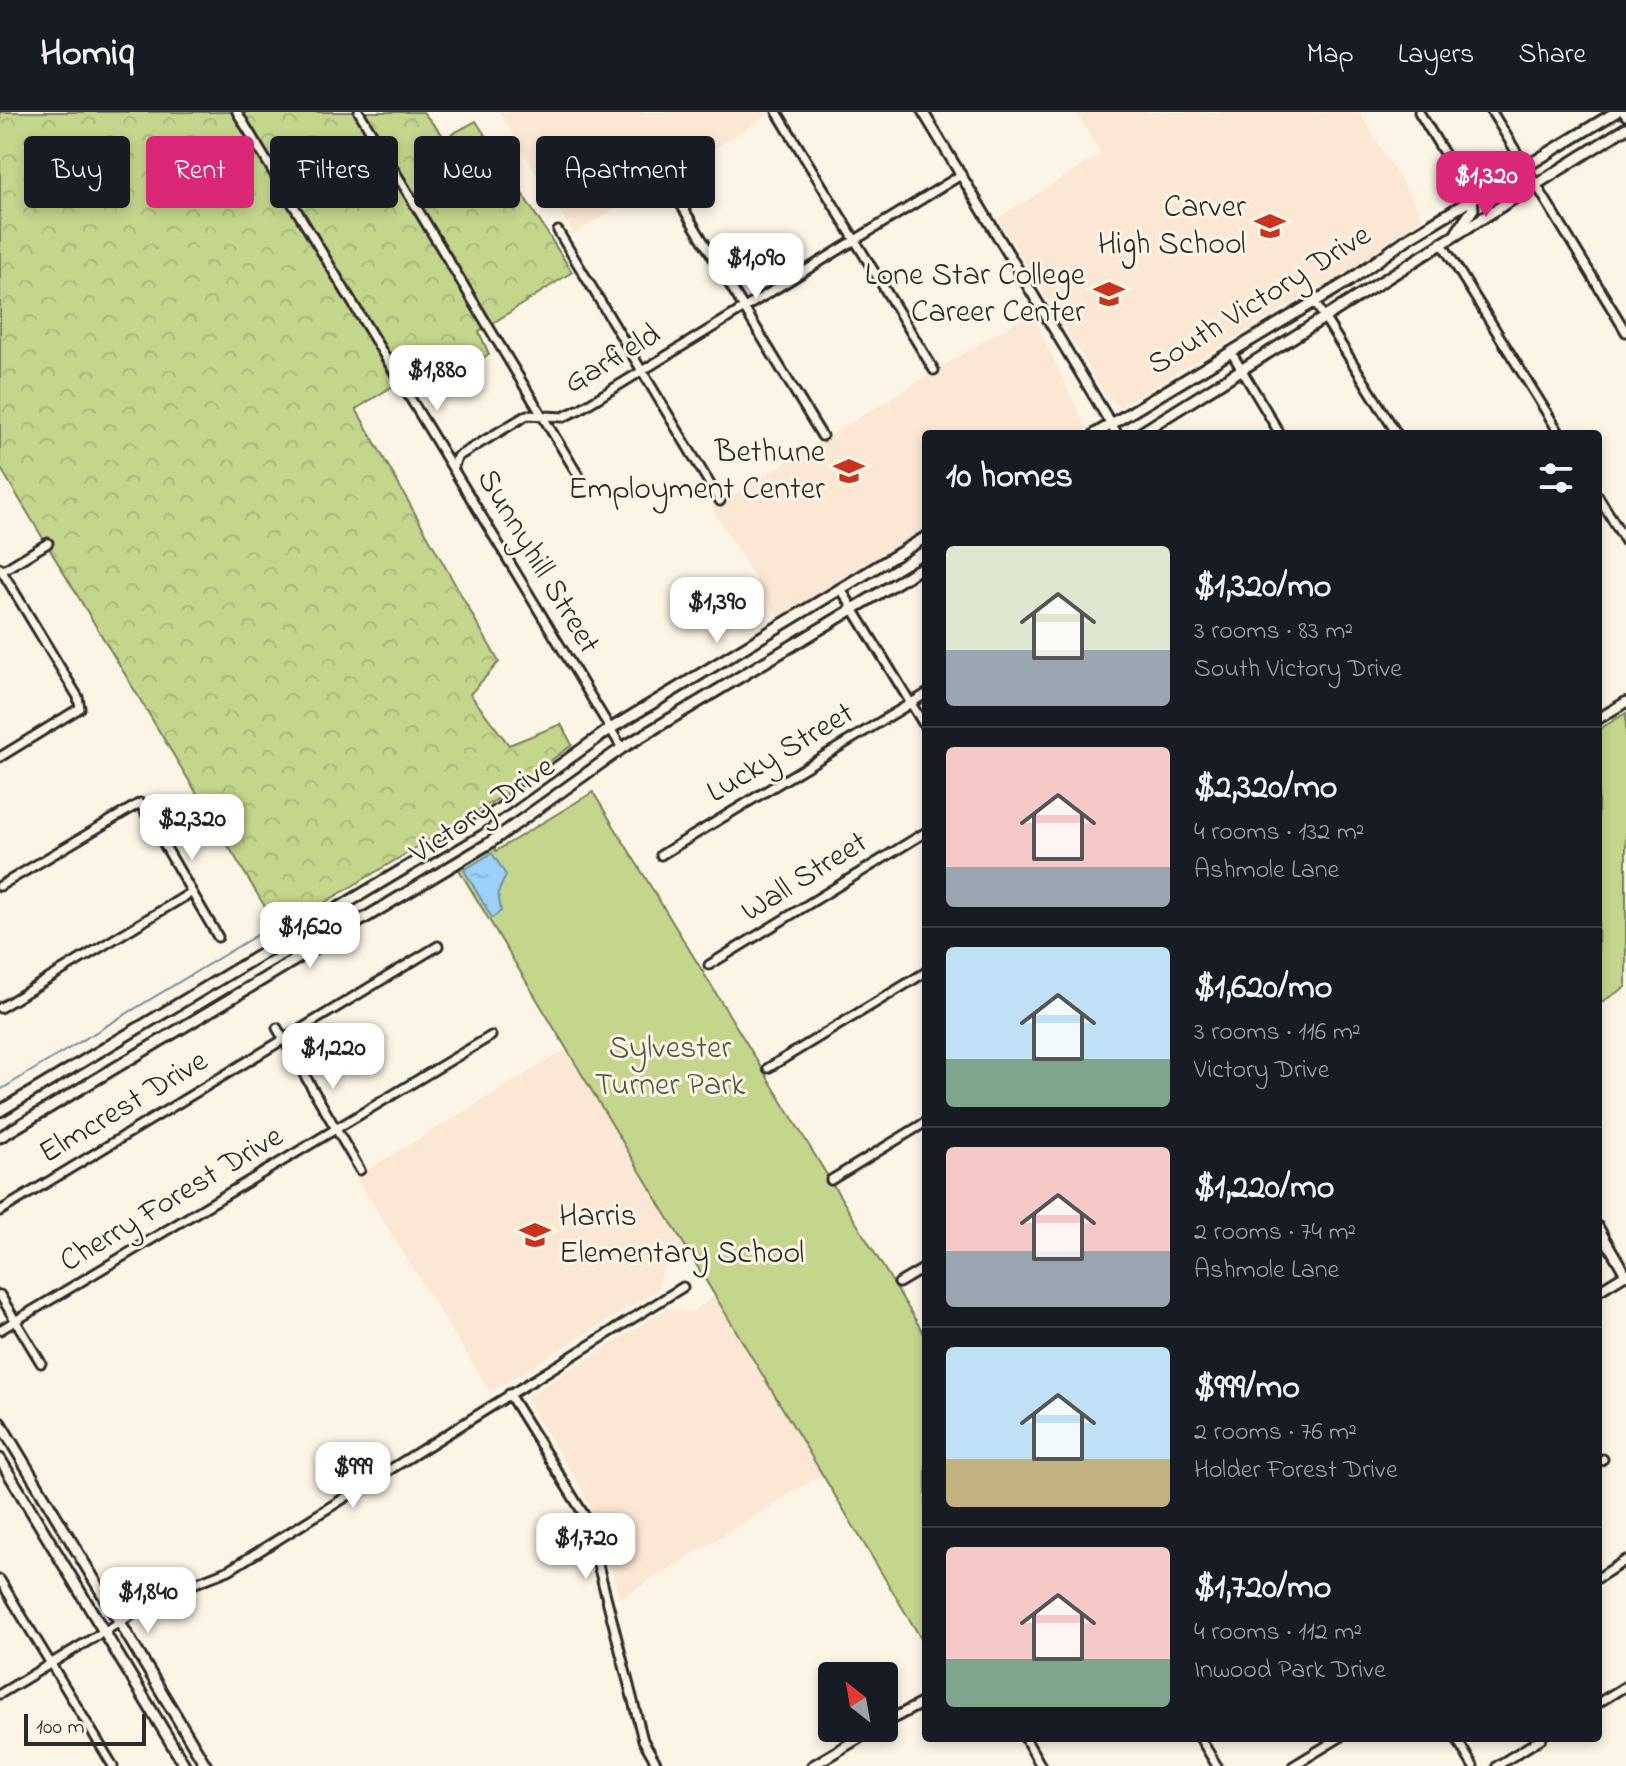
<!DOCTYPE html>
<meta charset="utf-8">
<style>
:root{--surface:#171b24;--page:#242831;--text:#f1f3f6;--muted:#9ea1a6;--line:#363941;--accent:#db2777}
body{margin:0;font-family:"Indie Flower",sans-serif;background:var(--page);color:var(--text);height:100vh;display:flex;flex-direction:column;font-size:30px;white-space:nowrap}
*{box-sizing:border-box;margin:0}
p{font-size:26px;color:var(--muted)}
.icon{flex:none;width:44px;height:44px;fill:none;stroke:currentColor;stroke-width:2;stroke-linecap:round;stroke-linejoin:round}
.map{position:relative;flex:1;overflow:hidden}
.side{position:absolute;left:922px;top:318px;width:680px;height:1312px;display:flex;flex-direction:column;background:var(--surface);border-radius:8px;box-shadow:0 4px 12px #0003}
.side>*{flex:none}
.guide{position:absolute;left:24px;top:24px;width:760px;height:72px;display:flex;gap:16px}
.needle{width:52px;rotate:329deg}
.fabs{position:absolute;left:818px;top:1550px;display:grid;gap:16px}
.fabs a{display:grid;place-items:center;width:80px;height:80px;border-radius:8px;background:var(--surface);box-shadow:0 4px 12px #0003;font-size:40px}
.scale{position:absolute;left:24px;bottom:20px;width:122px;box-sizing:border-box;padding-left:8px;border:4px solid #2b2b2b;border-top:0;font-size:22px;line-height:28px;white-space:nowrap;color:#2b2b2b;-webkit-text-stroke:6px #fcf5e5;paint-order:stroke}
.price{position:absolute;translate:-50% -68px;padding:0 18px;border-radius:16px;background:#fff;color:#222;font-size:26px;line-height:52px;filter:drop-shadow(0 2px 4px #0008)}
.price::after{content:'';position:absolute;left:50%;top:48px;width:24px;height:18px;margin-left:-12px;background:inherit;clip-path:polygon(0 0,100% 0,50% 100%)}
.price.active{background:var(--accent);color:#fff}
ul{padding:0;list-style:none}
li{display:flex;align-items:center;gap:24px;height:200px;padding:0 24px}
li+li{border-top:2px solid var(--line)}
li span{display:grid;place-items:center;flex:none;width:224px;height:160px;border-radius:8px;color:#555}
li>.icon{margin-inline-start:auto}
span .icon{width:96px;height:96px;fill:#fffc;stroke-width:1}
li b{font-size:34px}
h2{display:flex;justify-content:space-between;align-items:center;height:96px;padding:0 24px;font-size:34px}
.pill{padding:0 28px;border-radius:8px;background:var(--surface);box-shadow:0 4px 12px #0003;font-size:28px;line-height:72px}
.pill.active{background:var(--accent);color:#fff}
header{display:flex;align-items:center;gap:48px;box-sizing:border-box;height:112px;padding:0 40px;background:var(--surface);border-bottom:2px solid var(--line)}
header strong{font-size:38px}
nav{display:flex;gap:44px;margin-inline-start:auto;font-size:28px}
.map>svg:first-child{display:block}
.built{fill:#fbe7d3}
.forest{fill:url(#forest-crowns);stroke:#77805c;stroke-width:2}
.park{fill:#c3d68c;stroke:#77805c;stroke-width:2}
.water{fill:url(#water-ripples);stroke:#6f8fa7;stroke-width:2}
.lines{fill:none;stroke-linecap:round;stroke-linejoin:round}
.stream{stroke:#6f8fa7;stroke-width:2}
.minor-casing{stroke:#2b2b2b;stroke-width:13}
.tertiary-casing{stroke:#2b2b2b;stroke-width:14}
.secondary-casing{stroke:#2b2b2b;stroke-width:15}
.minor{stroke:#fcf5e5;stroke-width:7}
.tertiary{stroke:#fcf5e5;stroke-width:8}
.secondary{stroke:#fcf5e5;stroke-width:9}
.labels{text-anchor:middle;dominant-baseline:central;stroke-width:6;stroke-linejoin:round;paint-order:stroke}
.poi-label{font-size:32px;fill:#2b2b2b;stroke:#fcf5e5;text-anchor:end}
.street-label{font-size:32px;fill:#2b2b2b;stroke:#fcf5e5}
.park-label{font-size:32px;fill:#515643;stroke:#fcf5e5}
</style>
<header>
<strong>Homiq</strong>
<nav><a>Map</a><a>Layers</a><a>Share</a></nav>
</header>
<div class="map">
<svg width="1626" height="1654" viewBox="0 0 1626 1654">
<defs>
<pattern id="forest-crowns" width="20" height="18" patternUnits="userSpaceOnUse" patternTransform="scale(2)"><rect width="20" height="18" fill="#c3d68c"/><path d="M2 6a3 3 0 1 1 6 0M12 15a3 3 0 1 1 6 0" fill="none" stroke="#a8b879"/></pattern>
<pattern id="water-ripples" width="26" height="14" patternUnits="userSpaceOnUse" patternTransform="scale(2)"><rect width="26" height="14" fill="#9cd1fa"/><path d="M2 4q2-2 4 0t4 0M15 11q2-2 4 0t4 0" fill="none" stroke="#87b4d6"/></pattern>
</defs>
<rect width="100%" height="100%" fill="#fcf5e5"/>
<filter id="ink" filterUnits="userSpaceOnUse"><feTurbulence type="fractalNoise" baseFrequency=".0125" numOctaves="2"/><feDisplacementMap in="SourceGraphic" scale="16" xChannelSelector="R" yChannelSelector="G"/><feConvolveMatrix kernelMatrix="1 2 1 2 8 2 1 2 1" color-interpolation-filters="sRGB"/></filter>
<g filter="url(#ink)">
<!-- built -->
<path class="built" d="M499,0h274l-199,122z
M1076,0h283l64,105 -74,53 -230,137 -15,-14 -106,-175 103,-64z
M1031,200l56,117 -9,5h-152v93l-147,91 -67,-110z
M567,937l122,203 -26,17 -6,21 -167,102 -134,-215z
M715,1184l107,178 -202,125 -18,-65 -20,-45 -55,-88 1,-5 140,-88 23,4z"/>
<!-- forest -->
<path class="forest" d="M0,0h423l22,26 31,-17 96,151 -93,60 10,22 -70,40 -16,-14 -47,29 143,253 -29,32 39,51 52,-21 11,21 -73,53 -220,132 -279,-463z"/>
<!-- park -->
<path class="park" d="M1626,601v274l-28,17v-274z
M593,680l333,545v310l-468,-779 36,-21 2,4z"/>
<!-- water -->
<path class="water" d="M492,741l14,22 -8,18 3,18 -9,7 -28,-48z"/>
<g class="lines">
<!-- stream -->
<path class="stream" d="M0,978l257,-155"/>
<!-- minor casing -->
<g class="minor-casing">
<path id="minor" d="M237,0l385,636
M359,0l219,363
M777,0l157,258
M1419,0l53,87
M1492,0l134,220
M1623,0l3,4
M666,68l156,256
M558,119l162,270
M1441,130l119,192
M1314,189l83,133
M1231,240l49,82
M453,357l4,-12 70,-42 36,2 17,-8 381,-234
M1598,384l28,46
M0,456l78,129 2,11 -80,49
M2,459l46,-28
M841,477l85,139
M661,743l265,-161
M0,774l140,-83 78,134
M709,853l217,-133
M0,896l192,-116
M277,916l83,142
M768,956l158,-96
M831,1068l95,-58
M0,1099l438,-265
M899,1171l27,-16
M0,1183l41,68
M0,1218l491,-294
M509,1282l77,124 57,222 15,26
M1598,1350l5,-3
M1598,1466l28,-18
M0,1468l113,186
M0,1582l165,-99 64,-25 454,-283
M1598,1591l28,-17
M1025,1626l16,28
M1200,1626l17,28
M1456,1626l17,28
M1293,1654l46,-28
M1497,1654l45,-28"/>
</g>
<!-- tertiary casing -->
<g class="tertiary-casing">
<path id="tertiary" d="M923,0l194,322
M1598,607l28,-17
M1598,1115l28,48
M1598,1179l28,-17
M884,1611l42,-22
M812,1654l64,-38"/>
</g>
<!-- secondary casing -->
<g class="secondary-casing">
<path id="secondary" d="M1457,120l16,-23 -1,-10
M1095,322l254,-153 61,-44 206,-125
M1139,322l487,-306
M0,999l477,-286 133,-96 316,-192
M0,1025l488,-293 134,-96 304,-183
M0,1311l206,343
M0,1347l185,307"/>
</g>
<!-- minor -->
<use href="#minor" class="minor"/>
<!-- tertiary -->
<use href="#tertiary" class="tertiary"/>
<!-- secondary -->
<use href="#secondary" class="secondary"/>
</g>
</g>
<!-- icons -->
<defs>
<g id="school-bare" transform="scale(2.4)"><path d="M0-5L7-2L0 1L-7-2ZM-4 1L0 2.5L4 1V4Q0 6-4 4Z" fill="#c8321e" stroke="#fcf5e5" stroke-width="2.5" paint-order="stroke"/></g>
</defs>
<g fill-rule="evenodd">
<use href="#school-bare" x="1270" y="114"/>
<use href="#school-bare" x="1109" y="182"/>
<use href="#school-bare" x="849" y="359"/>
<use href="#school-bare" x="535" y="1123"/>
</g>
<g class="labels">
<!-- poi labels -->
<g class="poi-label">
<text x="1246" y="96">Carver<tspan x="1246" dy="37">High School</tspan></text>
<text x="1085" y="164">Lone Star College<tspan x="1085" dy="37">Career Center</tspan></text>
<text x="825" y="341">Bethune<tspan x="825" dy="37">Employment Center</tspan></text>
<text x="559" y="1105" text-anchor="start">Harris<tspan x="559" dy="37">Elementary School</tspan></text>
</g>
<!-- street labels -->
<g class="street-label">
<text transform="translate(1260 189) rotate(-32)">South Victory Drive</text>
<text transform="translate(613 248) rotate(-31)">Garfield</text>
<text transform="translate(537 450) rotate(59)">Sunnyhill Street</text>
<text transform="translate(781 642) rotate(-31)">Lucky Street</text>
<text transform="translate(483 699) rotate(-34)">Victory Drive</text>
<text transform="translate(805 766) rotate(-32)">Wall Street</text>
<text transform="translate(124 996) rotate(-31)">Elmcrest Drive</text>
<text transform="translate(172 1088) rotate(-31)">Cherry Forest Drive</text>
</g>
<!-- park labels -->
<g class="park-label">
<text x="670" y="937">Sylvester<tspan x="670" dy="37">Turner Park</tspan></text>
</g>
</g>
</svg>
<div class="fabs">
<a><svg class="needle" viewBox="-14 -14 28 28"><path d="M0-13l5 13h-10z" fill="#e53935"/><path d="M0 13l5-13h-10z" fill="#9ea1a6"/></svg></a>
</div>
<div class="scale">100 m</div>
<b class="price active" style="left:1486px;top:107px">$1,320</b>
<b class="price" style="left:756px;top:189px">$1,090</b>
<b class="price" style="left:437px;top:301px">$1,880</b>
<b class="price" style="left:717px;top:533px">$1,390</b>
<b class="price" style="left:192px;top:750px">$2,320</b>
<b class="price" style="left:310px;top:858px">$1,620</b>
<b class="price" style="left:333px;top:979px">$1,220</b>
<b class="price" style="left:353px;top:1398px">$999</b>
<b class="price" style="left:586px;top:1469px">$1,720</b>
<b class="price" style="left:148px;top:1523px">$1,840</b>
<div class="guide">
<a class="pill">Buy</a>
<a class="pill active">Rent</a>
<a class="pill">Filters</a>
<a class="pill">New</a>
<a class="pill">Apartment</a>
</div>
<section class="side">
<h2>10 homes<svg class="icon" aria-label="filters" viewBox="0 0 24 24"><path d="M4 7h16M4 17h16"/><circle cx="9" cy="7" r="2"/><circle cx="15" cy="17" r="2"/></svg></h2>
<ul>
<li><span style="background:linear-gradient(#dfe7d0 65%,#9aa5b1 0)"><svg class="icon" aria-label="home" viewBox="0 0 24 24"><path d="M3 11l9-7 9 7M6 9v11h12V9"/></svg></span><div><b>$1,320/mo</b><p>3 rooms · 83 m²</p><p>South Victory Drive</p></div></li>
<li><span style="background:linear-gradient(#f6c9c9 75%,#9aa5b1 0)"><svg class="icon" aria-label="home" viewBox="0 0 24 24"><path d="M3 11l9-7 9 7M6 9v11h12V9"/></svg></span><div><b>$2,320/mo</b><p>4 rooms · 132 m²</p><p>Ashmole Lane</p></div></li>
<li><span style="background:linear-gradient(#bfe0f5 70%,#7fa58c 0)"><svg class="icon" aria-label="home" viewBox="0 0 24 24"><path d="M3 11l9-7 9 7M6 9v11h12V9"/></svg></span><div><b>$1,620/mo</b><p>3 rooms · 116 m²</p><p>Victory Drive</p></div></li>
<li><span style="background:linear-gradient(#f6c9c9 65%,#9aa5b1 0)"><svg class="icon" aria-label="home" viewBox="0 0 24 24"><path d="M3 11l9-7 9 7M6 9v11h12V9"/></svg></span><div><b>$1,220/mo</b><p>2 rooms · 74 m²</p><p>Ashmole Lane</p></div></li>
<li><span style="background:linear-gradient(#bfe0f5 70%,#c2b280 0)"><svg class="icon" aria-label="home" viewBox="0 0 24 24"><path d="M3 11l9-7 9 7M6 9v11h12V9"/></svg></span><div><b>$999/mo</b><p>2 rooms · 76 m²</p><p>Holder Forest Drive</p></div></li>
<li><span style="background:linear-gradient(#f6c9c9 70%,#7fa58c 0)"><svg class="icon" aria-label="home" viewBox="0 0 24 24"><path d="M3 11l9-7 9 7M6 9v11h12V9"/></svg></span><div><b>$1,720/mo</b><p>4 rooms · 112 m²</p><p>Inwood Park Drive</p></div></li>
</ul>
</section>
</div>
